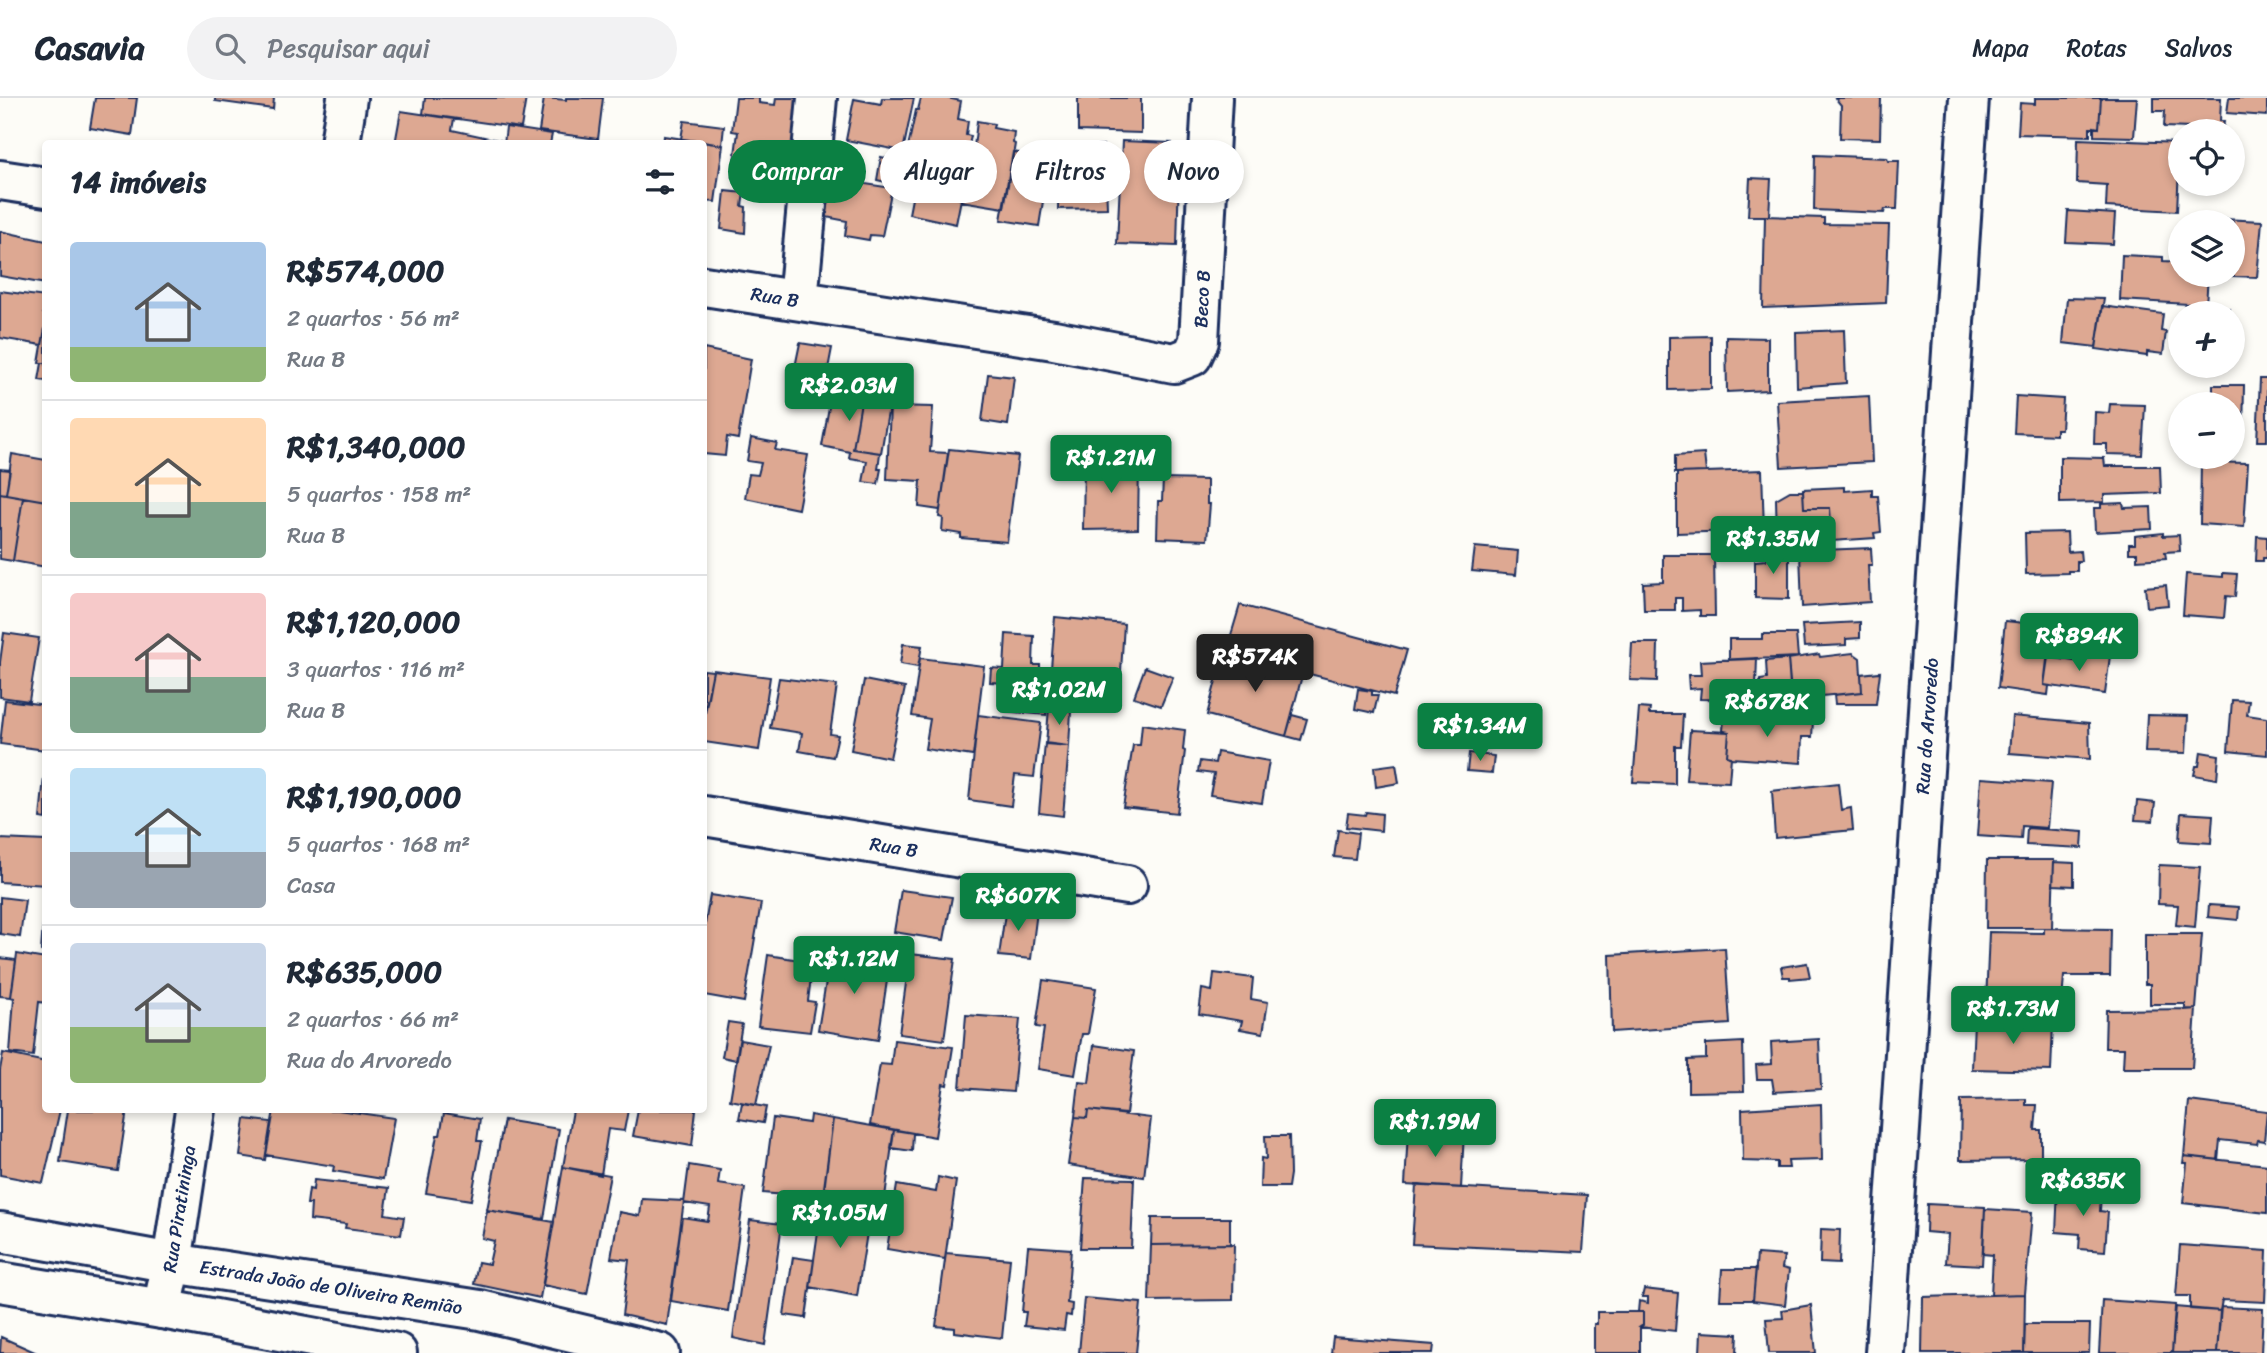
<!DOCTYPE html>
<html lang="pt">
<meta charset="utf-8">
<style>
:root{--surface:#fff;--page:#f2f2f3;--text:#1f2937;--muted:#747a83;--line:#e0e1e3;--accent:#0b8043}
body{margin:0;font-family:Sriracha,sans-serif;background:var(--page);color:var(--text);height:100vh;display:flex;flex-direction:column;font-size:26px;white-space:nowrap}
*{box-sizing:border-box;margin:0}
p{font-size:23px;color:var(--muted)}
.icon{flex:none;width:38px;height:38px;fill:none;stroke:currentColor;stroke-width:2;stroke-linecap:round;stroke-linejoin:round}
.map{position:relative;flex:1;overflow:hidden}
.side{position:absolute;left:42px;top:42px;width:665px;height:973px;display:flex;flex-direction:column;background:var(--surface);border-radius:7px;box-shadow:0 4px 10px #0003}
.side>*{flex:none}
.hud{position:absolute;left:728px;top:42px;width:665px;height:63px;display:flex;gap:14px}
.tools{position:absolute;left:2168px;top:21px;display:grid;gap:14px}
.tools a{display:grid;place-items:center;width:77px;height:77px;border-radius:50%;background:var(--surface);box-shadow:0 4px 10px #0003;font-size:35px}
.price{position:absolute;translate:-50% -60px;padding:0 16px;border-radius:7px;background:var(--accent);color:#fff;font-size:23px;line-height:46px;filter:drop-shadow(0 2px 4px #0008)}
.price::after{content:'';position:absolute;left:50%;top:42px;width:21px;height:16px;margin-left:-10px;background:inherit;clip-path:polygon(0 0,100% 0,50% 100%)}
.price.on{background:#222;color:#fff}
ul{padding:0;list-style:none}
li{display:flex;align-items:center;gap:21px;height:175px;padding:0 28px}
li+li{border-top:2px solid var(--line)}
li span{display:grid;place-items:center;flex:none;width:196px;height:140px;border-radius:7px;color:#555}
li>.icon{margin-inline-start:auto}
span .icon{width:84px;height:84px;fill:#fffc;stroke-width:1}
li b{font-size:30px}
h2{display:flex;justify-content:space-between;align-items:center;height:84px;padding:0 28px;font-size:30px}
.chip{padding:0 24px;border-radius:32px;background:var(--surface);box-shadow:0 4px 10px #0003;font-size:24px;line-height:63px}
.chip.on{background:var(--accent);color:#fff}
header{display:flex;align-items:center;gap:42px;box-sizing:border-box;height:98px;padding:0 35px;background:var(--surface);border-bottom:2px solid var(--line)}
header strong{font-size:33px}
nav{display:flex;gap:38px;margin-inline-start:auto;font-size:24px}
.search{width:490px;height:63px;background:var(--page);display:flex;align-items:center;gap:18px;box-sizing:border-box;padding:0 24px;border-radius:38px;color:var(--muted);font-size:26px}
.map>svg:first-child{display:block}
.building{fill:#dda892;stroke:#1b2f5e;stroke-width:2}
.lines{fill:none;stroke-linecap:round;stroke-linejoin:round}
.minor-casing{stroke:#1b2f5e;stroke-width:44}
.secondary-casing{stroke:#1b2f5e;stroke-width:44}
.minor{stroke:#fdfcf7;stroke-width:38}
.secondary{stroke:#fdfcf7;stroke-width:38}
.labels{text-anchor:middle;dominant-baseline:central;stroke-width:5;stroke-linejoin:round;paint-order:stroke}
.street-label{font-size:19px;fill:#1b2f5e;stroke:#fdfcf7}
</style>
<header>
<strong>Casavia</strong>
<div class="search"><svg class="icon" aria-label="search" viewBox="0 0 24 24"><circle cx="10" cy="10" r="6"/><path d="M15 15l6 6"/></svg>Pesquisar aqui</div>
<nav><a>Mapa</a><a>Rotas</a><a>Salvos</a></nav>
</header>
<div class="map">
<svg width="2267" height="1255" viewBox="0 0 2267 1255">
<rect width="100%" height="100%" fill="#fdfcf7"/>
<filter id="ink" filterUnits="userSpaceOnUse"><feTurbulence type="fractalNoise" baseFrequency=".0143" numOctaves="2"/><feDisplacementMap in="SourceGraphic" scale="14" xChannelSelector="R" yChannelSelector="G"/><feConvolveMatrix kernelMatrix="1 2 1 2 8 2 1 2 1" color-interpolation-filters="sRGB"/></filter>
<g filter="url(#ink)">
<!-- building -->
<path class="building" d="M95,0h42l-5,37 -42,-7z
M215,0h59l-1,11 -58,-8z
M425,0h101l-5,30 -98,-14z
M544,0l22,2v-2h37l-5,41 -59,-8z
M736,0h23v5l16,2 1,-7h27l-10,87 -38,-5 -1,9 -13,-2 1,-8 -10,-2 6,-45 -6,-1z
M882,0h32l-11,53 -57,-11 8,-41 27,5z
M921,0h26l14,3 -3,18 10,2 -2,14 5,1 -7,31 -17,-3 -5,21 -37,-8 4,-21h-3l10,-46h2z
M1078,0h63v35l-63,-2z
M1835,0h46l-1,41 -40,-1 1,-33z
M2035,0h66l-2,30h-9v8l-72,-2 2,-31 15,1z
M2101,0h36l-3,39 -40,-1v-9l5,1z
M2154,0h67l-1,23h4l-1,10h-33v-3l-26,-1 1,-16h-11z
M2229,0h38v18l-40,-3z
M401,13l53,8 -2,11 51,11 1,3h-109z
M684,23l40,5 -2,19 -41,-6z
M977,23l17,3 -1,4 21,4 -1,11 2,1 -11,64 -43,-7 4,-21 5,2z
M506,29l46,7 -2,10h-46z
M664,38l59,9 -8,57 -11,-1v-57h-41z
M2078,41l102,4 -3,68 -71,-4 1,-22 -30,-2z
M1122,43l50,2 -1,30h8l-2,73 -60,-2z
M1059,47h44v38h3l1,25 -49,1z
M1013,54l37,6 -11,68 -38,-6z
M1815,57l72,3 1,3h11l-2,48h-12l-1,4 -70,-3z
M881,59l14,3 -5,23 -13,-3z
M1750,80l21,1 -2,37h-21z
M833,81l59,9 -10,48 -12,-1 -1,5 -24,-4 2,-15 -21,-4z
M914,90l47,11 -5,25 -47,-10z
M725,93l19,2 -2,13 4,1 -1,26 -24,-4z
M2068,113l47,3 -2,30 -47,-2z
M1765,118l59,2v6l65,1 -3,78 -123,5z
M2203,120l59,3 -5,56 -49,-2h25v-53h-31z
M0,133l46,10v43l-46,-8z
M2122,157l41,2v4l17,1v13h28l-2,30 -86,-5z
M0,193l46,6 -3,16 3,1v9l-4,22 -42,-7z
M2067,200l37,1 -8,48 -33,-4z
M2102,208l61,8 -2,17 5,1 -3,22 -16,-2v4l-51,-7z
M2190,209l39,2v4h-40z
M46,225v40h-7z
M1844,232l2,53 -49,4 -1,-55z
M1711,238v53l-42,1v-53z
M1726,239l42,1v52l-41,2z
M800,245l32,5 -4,21 -15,-2 -1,9 -18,-4z
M704,251l47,10 -13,80 -11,-2 -2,19 -21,-2z
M42,265h4v18l-7,-1z
M835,275l32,4 -1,8 -2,-1 -11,65 27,4 -2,16h3l-3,15 -15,-2 4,-21 -18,-3 1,-6 -28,-6z
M988,276l26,3 -6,48 -26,-4z
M2260,281h7v62h-10z
M864,286l28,5 -11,64 -28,-4z
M2213,287h31l-1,50h-10v-31h-20z
M1869,298l3,66 -91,5 -4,-66z
M2016,298l47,3 -2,30h-5v6l-42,-2z
M2110,306l35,1 -3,50 -35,-1v-10h-13l1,-32 14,1z
M890,308l43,1 -3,45 18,1 -8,57 -21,-3 2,-26 -34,-2z
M751,340l26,5 -2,7 33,5 -10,54 -53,-11 4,-24 9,1 3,-12 -14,-2z
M949,351l69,7 -11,86 -46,-4v-4l-19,-3 1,-13 -4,-1z
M12,356l34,6v41l-40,-7z
M1704,356l2,18 -31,1v-17z
M2060,359l44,1 1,8h55l1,27 -57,2v7l-44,1z
M1139,362l-1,69 -55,1 1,-68z
M2201,364l47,1 -4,64 -44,-3z
M0,371l10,1 -4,24 -6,-1z
M1762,372l2,60 -87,3v-60z
M1163,381l44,1v24h3l-3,36 -50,-2 1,-37h4z
M1844,389v4l28,-2v7h6l3,36 -7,1 1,5 -43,3 -2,-33h-26l-1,-19z
M1790,393h13l1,17h26l2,28 -55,1 -1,-38z
M0,395l23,4 -10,64 -13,-2z
M23,399l23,4v66l-33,-6z
M2123,405l1,5 27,-1 1,22 -57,3 -1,-24h7v-4z
M2067,434l1,20 12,-1 1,10h-4v10h-9v2l-42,1 -1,-41z
M2163,435v3l16,-1 1,16 -15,1 1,6 -29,2v-7h-8v-9h6v-8z
M2257,438l10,1v21h-4v3h-7z
M1475,449l43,4 -2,24 -44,-4z
M1871,450l1,17h-4l2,37 -68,5 -2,-54 22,-1v-2z
M1770,452h19v49l-34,-1v-37l11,-1 1,-3h3z
M1663,457h51l1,61h-15v-6l-18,1v-13h-7v12h-31l-1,-27 20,-1z
M2223,475l14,1 -2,23 -9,-1 -2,22 -41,-3 3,-41 37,3z
M2166,487l2,20 -21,2 -2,-20z
M1240,507l167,45 -13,46 -168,-44z
M1055,519l69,7 -4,63 -70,-6z
M2005,523l40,4 -3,17 7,1 -5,42 5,1 -1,9 -50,-7z
M1860,524v16l-14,1v6l-42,2 -2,-22z
M4,535l35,5 -10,63 -29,-4v-35z
M1006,536l28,2 -1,29h7v8h9l-3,42 -43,-4 2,-28 -15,-1 1,-14 13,1z
M1762,536h34l2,23 -69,3v-21h33z
M1632,545h26l-1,38 -27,-1z
M903,546l19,2 -4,21 -18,-3z
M1228,554l75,20 -17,64 -79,-21 16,-61 4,1z
M2074,554l36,4 -5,38 -61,-9 4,-28 26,4z
M1853,555l7,5 2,34 -71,7 -3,-40 31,-5 1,3z
M920,560l64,8 -11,90 -48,-7 5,-30 -18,-3z
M1757,560l-1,28h-6v14l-50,-1 1,-11 -12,1 -1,-14h13l-1,-14z
M1788,561l4,45 -31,-1 -1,-23 7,-1 -1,-18z
M1145,569l28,10 -12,29 -27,-9z
M704,572l9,1 -9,44z
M713,572l57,7 -11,73 -55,-8v-23z
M1880,574l-4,32h-41l-1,-9 28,-3 -1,-18z
M779,580l58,7 -7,49 8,1 -5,22 -34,-6 3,-18 -32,-5z
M864,582l41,8 -15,70 -39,-8z
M1358,591l14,2v4h6l-4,18 -19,-4z
M5,602l41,5v45l-46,-6z
M2232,602l17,1 -2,14 20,3v37l-39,-4z
M1049,610l22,3 -2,35 -23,-2z
M1639,610l11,1 -1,5h34l-2,32h-6v38l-42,-2z
M978,617l63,8 -7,54 -19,-2 -4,31 -42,-6z
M1292,617l15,4 -6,21 -15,-4z
M2147,617l41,1 -2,37 -41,-1z
M2012,618l77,7 1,36 -81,-6z
M1724,619l89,4 -1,16h-10l-1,26 -70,-5 -4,-2 2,-24 -6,-1z
M1142,626l43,6 -2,20 2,1 -8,62 -54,-6 10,-62h7z
M1690,632l39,2 -2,24 4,1 -2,25 -43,-2z
M1045,645l24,3 -6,70 -24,-3z
M1217,654l52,9 -7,42 -52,-8 4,-21 -16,-2 2,-11 15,2z
M2201,654l18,3 -2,24 -23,-4 2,-9h3z
M1469,655l25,3 -2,17 -25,-2z
M1396,666l3,19 -23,4 -2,-20z
M44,679l2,1v41l-6,-1z
M1981,680l70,5 -4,45 -25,-2 -1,13 -44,-3z
M1838,685l3,27 10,-2 2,22 -78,8 -3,-47z
M2137,703l18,2 -2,18 -18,-1z
M1366,714l16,2 -1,17 -35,-4 2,-14 17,2z
M2181,715l32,2 -2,28 -32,-2z
M2027,730l56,4 -1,16 -56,-3z
M1338,732l20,3 -3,26 -21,-2z
M0,741l46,2v44l-46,-3z
M1987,762h67l-2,68h-66z
M2054,764l20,1v23l-21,-1z
M2159,767l41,2 -5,60 -19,-2 2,-20 -20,-1z
M901,792l51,7 -8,43 -50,-8z
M710,797l51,8 -17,99 -40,-7v-65z
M0,799l25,3 -5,37 -20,-3z
M45,800h1v54l-5,-1z
M2209,807l30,2 -1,13 -30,-3z
M1006,808l31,5 -6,48 -32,-3z
M2044,830l67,1 -1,47h-46l-2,26 -76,1 3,-71 55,1z
M2145,836h57l-6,75 -11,1v-6h-35v-20h-5z
M1725,850l5,76 -118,8 -2,-77z
M831,853l59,10 -12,79 -60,-10z
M17,856l29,5v44l-7,-1 -6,54 -23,-3 4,-55 -3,-1z
M910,856l45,5 -11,81 -45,-6z
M768,857l45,7 -5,39 7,1 -5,30 -52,-6z
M0,860l16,2 -5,37 -11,-1z
M1807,865l3,14 -20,2v-2h-7l-2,-10z
M1214,875l39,5 -2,21 17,3 -5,31 -23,-4 2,-8 -43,-7 3,-25 10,2z
M1043,882l53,8 -8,46h-6l-7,41 -37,-6 6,-41 -8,-1z
M2196,911l-4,59h-69l1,-20h-19l1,-38z
M966,917l54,4 -7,73 -53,-4z
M1974,923l79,2 -2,48 -79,-2z
M728,924l14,2 -6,36 -14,-3z
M1819,941l2,50 -47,3 -2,-13h-15l-1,-14 16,-1 -1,-22z
M740,942l29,5 -13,60 -26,-5z
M894,942l59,7 -6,38 -4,-1 -8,53 -65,-12 10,-61 11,1z
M1743,944l1,49 -56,1v-32l18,-1v-15z
M1094,947l40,6 -8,63 -38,-4 -1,8 -12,-1 4,-35 10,1z
M3,955l43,9v48h14l-17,73 -43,-8v-105z
M2026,1001v6h11l-2,25h6v29l-81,1 1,-60z
M2189,1003l78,10 -3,30 -6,-1 -1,4 -37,-4 -2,20 -34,-4z
M742,1005l24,4 -3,16 -24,-4z
M1821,1006l1,56 -34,1 1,7h-12v-6l-34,-1 -1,-52z
M68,1012h59l-9,61 -58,-9z
M274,1012h64l56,8 -11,61 -50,-8 1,-5 -68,-11z
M573,1012h55l-4,21 -16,-2 -7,46 -38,-8z
M638,1012h58l-4,36 -59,-10z
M1088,1012l63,8 -7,59 -76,-12 7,-48 12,1z
M444,1015l36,6 -3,22h5l-11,59 -45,-7 11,-58h3z
M810,1017l23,4 -12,96 -28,-4 2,-15 -32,-3 10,-75 36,5z
M245,1021l26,3 -6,38 -25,-4z
M833,1021l61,11 -9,67 -61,-9z
M504,1022l55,9 -15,90 -57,-9z
M894,1032l19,3 -1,18 -21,-3z
M1408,1033l56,2 -3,55 -56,-3z
M1265,1038h24l1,38 -2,13h-28l1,-29 5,1z
M2184,1058l83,9v48l-84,-10 4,-40h-4z
M689,1067l31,5 -2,14 27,4 -17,123 -57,-10 11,-84 26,4 2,-14 -26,-4z
M563,1069l47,8 -23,119 -44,-9z
M938,1079l18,4 -11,78 -58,-10 10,-64 39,7z
M1085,1080l49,1 -3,69h-51z
M314,1082l75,8 -4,26 19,3 -3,18 -56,-7 1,-4 -36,-4 1,-16h-4l2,-15 4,1z
M1416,1087l171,10 -4,57 -171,-8z
M2058,1090l43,4 -1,19 8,1 -3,39 -26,-2 1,-15 -24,-2z
M642,1101l42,2 -17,124 -45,-10 7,-55 -18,-2 8,-46 21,4z
M822,1106l48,10 -13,82 -47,-9z
M1927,1106l58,3 -3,58 -36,-2 2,-29 -22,-2z
M1985,1111l47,3 -7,82 -34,1 2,-40 -10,-1z
M487,1112l67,12 -14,76 -66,-14 4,-22 11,2 5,-23 -12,-3z
M1152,1120h78v26l-79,1z
M750,1122l32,4 -17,121 -32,-7z
M1821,1131l19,1 -1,34 -19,-1z
M1234,1146l-1,56 -84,1 2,-56z
M2180,1147l87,6 -2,51 -43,-2 -2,11 -30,-2v-13h-14z
M1028,1148l43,3 -4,54 5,1 -1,12 -5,-1 -2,15 -40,-4 2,-14h-4z
M946,1155l64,6 -8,79 -47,-6v-4l-19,-2z
M1757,1156l27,2 -2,12 7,2 -4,35 -32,-4z
M793,1159l21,3 -8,58 -22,-3z
M1722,1171h34l-3,31h-33z
M1644,1191l34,4 -3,38 -35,-4 3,-2v-13h-5l1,-11 9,2v-6h-6z
M2025,1196l-1,59h-102l1,-56z
M1084,1200l57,5 -5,50h-57z
M2102,1202l74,5 -4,48h-73z
M1811,1207l5,48h-47l-3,-34 17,-1 -1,-8z
M2175,1209l45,4 -3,42h-45z
M2221,1209l42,2 -2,44h-44z
M1597,1214h46v13l-3,2v26h-46v-29h3z
M2025,1226h65l-1,29h-65z
M1701,1234l37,2 -1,19h-37z
M1,1239l36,16h-37z
M1333,1239l101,8 -1,8h-102z"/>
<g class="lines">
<!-- minor casing -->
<g class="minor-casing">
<path id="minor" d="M340,46l7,-46
M0,82l46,7
M704,188l350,54 120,23 18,-7 7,-15 13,-243
M798,202l19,-202
M704,718l423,69
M162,1211l10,-46 23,-153
M1885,1255l84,-1255"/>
</g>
<!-- secondary casing -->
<g class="secondary-casing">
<path id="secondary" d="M0,1134l172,31 308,47 180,43
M0,1184l162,27 235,44"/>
</g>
<!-- minor -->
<use href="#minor" class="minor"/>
<!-- secondary -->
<use href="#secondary" class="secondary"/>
</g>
</g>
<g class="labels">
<!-- street labels -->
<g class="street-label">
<text transform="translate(775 199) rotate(9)">Rua B</text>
<text transform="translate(1202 201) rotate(-87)">Beco B</text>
<text transform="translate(1927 628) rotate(-86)">Rua do Arvoredo</text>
<text transform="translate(894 749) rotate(9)">Rua B</text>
<text transform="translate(179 1111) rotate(-81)">Rua Piratininga</text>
<text transform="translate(331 1189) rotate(9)">Estrada João de Oliveira Remião</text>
</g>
</g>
</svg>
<div class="tools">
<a><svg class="icon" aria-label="locate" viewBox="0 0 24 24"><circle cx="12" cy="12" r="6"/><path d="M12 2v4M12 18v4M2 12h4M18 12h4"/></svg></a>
<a><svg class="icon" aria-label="layers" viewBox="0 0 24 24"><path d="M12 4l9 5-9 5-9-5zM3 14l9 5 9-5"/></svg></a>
<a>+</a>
<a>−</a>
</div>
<b class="price" style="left:849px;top:325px">R$2.03M</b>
<b class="price" style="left:1111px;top:397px">R$1.21M</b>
<b class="price" style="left:1773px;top:478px">R$1.35M</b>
<b class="price" style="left:2079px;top:575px">R$894K</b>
<b class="price on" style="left:1255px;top:596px">R$574K</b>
<b class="price" style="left:1059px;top:629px">R$1.02M</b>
<b class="price" style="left:1767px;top:641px">R$678K</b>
<b class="price" style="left:1480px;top:665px">R$1.34M</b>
<b class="price" style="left:1018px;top:835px">R$607K</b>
<b class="price" style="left:854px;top:898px">R$1.12M</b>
<b class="price" style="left:2013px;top:948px">R$1.73M</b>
<b class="price" style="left:1435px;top:1061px">R$1.19M</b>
<b class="price" style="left:2083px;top:1120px">R$635K</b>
<b class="price" style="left:840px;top:1152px">R$1.05M</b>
<div class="hud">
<a class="chip on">Comprar</a>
<a class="chip">Alugar</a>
<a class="chip">Filtros</a>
<a class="chip">Novo</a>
</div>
<section class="side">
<h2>14 imóveis<svg class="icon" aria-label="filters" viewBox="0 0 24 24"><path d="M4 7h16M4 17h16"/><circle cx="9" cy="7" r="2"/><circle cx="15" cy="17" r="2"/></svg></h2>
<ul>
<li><span style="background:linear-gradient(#a9c7e8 75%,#8fb573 0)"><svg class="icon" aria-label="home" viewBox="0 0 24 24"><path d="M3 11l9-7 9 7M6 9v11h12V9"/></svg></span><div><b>R$574,000</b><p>2 quartos · 56 m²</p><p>Rua B</p></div></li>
<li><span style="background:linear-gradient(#ffd9b3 60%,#7fa58c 0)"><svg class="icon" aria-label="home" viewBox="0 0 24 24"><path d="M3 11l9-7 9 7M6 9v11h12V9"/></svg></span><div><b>R$1,340,000</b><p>5 quartos · 158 m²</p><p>Rua B</p></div></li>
<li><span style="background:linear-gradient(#f6c9c9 60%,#7fa58c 0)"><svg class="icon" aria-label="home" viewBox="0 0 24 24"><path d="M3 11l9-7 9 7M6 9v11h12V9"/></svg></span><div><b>R$1,120,000</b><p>3 quartos · 116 m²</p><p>Rua B</p></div></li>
<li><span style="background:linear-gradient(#bfe0f5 60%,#9aa5b1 0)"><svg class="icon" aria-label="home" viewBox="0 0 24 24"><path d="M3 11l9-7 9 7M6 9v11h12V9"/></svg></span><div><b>R$1,190,000</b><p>5 quartos · 168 m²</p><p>Casa</p></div></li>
<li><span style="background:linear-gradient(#c9d6e8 60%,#8fb573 0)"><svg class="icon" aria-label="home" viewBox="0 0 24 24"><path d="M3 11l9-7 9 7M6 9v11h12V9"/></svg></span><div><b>R$635,000</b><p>2 quartos · 66 m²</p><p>Rua do Arvoredo</p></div></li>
</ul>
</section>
</div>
